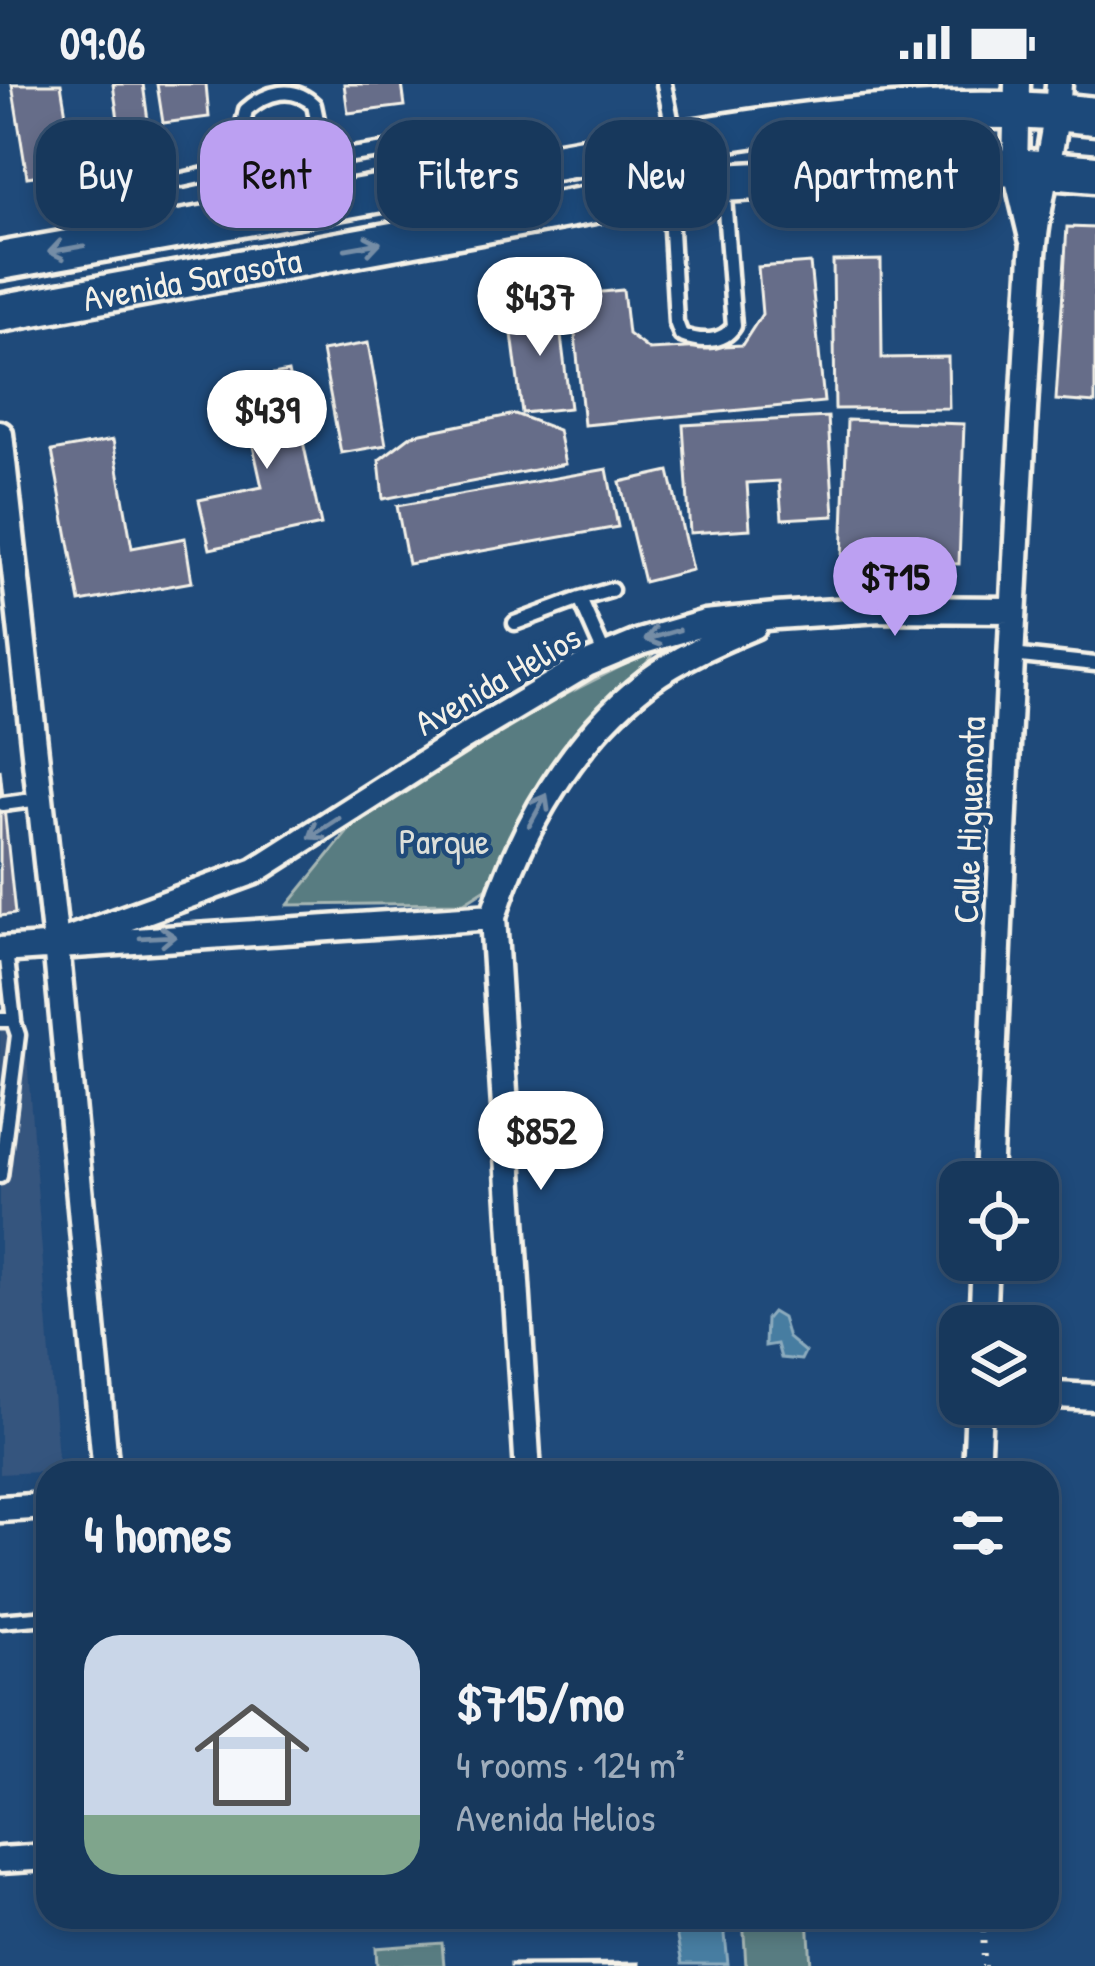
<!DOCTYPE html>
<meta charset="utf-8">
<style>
:root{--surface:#17385c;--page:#203f62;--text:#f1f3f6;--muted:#9eacbb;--line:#365272;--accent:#bca0f2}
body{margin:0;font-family:"Patrick Hand",sans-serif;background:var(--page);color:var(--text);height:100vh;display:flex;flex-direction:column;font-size:45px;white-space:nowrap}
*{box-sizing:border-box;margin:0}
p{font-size:39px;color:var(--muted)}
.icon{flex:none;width:66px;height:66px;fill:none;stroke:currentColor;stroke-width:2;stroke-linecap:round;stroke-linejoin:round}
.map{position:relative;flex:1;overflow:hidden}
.sheet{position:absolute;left:36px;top:1377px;width:1023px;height:468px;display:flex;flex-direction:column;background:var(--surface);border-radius:36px;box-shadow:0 6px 18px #0003,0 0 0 3px var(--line)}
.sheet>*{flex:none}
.guide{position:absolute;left:36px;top:36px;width:1023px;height:108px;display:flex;gap:24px}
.buttons{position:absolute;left:939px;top:1077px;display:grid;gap:24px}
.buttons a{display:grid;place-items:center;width:120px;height:120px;border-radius:24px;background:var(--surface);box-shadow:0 6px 18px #0003,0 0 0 3px var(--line);font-size:60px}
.price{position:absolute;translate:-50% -102px;padding:0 27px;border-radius:42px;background:#fff;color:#222;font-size:39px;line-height:78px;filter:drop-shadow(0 3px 6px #0008)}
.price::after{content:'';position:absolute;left:50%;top:72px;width:36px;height:27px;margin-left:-18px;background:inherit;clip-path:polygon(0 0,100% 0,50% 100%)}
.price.selected{background:var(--accent);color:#111}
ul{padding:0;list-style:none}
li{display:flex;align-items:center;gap:36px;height:300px;padding:0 48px}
li span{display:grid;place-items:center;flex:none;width:336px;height:240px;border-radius:36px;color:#555}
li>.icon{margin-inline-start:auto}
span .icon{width:144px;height:144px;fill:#fffc;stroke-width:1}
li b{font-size:51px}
h2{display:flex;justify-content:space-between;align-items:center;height:144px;padding:0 48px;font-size:51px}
.tag{padding:0 42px;border-radius:36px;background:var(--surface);box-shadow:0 6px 18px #0003,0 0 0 3px var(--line);font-size:42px;line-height:108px}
.tag.selected{background:var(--accent);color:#111}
.status{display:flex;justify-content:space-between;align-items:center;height:84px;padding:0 60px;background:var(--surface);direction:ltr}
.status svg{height:33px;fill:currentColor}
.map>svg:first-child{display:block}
.built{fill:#34547e}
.green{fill:#587b81;stroke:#a6b6b4;stroke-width:3}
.water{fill:#467da1;stroke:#8cabbd;stroke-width:3}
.building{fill:#666d89;stroke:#f4f1e8;stroke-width:3}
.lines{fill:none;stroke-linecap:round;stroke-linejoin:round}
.lane-casing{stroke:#f4f1e8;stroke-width:21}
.street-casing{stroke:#f4f1e8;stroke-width:33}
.secondary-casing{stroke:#f4f1e8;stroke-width:45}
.path{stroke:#f4f1e8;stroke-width:6;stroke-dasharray:3 9;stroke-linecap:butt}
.lane{stroke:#1f4a7a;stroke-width:12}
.street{stroke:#1f4a7a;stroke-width:24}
.secondary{stroke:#1f4a7a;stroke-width:36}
.oneway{stroke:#748da6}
.labels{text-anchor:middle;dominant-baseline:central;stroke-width:9;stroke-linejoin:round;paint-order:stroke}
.street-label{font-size:36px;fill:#f4f1e8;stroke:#1f4a7a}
.park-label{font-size:36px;fill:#dddfd9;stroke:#1f4a7a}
</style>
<div class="status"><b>09:06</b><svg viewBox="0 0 49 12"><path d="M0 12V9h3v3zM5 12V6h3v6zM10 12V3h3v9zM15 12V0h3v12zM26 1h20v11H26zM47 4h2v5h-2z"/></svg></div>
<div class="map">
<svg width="1095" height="1882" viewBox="0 0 1095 1882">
<rect width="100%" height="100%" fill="#1f4a7a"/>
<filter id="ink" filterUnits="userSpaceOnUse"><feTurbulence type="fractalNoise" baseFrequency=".00833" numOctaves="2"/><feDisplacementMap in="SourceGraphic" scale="24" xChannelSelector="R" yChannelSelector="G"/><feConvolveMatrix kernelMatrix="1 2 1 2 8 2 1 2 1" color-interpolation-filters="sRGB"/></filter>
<g filter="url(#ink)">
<!-- built -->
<path class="built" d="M21,895l38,492 -59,3v-493z"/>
<!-- green -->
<path class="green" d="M659,563l-140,182 -30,58 -25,16 -176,2 66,-81 164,-105z
M743,1833h65l3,49h-65z
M442,1859l2,23h-67l-1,-18z"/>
<!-- water -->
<path class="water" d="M772,1228l10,6 6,20 17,14 -4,8 -20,-2 -4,-14 -12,2 1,-27z
M724,1841l4,39h-46l-7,-37z"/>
<!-- building -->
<path class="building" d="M12,0h49l14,86 -48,7z
M113,0h30l12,88 -29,4z
M157,0h49l3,33 -46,6z
M344,0h58l3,22 -57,7z
M1067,143l28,1v175l-39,-3z
M881,176l1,98 66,-1 1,51 -114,1 -2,-148z
M810,179l14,139 -240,23 -13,-130 52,-5 5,44 21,16 93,-5 20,-31 -4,-47z
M557,220l13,104 -48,5 -13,-103z
M368,259l18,102 -45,8 -19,-102z
M288,288l33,153 -111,24 -11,-49 63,-13 -23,-105z
M515,330l43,16 7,34 -182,35 -4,-39 33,-25z
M828,333l6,99 -52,3 -3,-38 -32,2 3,46 -60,4 -7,-108z
M847,336l117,4 -5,140 -117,-5z
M113,356l19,108 53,-10 7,44 -112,20 -28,-151z
M607,385l11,58 -210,37 -11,-58z
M669,387l23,99 -48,12 -24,-100z
M0,685l15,145 -15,2z
M639,1879v3h-128v-2z"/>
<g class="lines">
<!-- lane casing -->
<g class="lane-casing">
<path id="lane" d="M664,0l11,55
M325,75l87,-13
M182,96l65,-14
M669,109l7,129 5,13c18,7 42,9 53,-9l-11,-142
M256,130l-15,-81 5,-23c21,-18 47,-26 68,-5l19,93
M580,515l31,-9
M515,539l65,-24 25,57
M1012,571l83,9
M3,720l37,-5
M6,866l8,71
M0,936h13l5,15 -18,141
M0,1537l48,-4"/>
</g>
<!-- street casing -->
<g class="street-casing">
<path id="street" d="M1017,0l-2,83 17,71
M0,350l56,510 50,529
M56,860l199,-73 208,-133 124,-74 53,-22 65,-19 71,-7 104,-7 132,1
M0,866l493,-33
M988,1098c13,-309 26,-618 45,-927 4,-58 23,-113 26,-171
M982,1242l3,-66
M1038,1310l57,3
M528,1389l-35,-556c28,-89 79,-177 155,-236 31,-23 70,-40 106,-55
M976,1389l3,-69
M0,1425l48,-3
M0,1776l48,-3"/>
</g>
<!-- secondary casing -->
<g class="secondary-casing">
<g id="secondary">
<path d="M0,177c176,-31 352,-63 527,-94 185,-33 380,-73 568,-51"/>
<path id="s1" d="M0,229l703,-129 312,-17 80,7"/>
</g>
</g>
<!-- path -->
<path class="path" d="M983,1833l1,49"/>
<!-- lane -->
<use href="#lane" class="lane"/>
<!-- street -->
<use href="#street" class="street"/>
<!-- secondary -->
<use href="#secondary" class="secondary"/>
</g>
<!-- one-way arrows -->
<defs><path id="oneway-shaft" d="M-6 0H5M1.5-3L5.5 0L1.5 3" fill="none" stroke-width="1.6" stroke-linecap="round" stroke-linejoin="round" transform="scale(3)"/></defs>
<g class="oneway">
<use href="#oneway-shaft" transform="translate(363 162) rotate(-10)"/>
<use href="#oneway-shaft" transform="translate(66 165) rotate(170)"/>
<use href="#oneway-shaft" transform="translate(662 551) rotate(164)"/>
<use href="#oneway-shaft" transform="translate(538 726) rotate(-61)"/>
<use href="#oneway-shaft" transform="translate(324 744) rotate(147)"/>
<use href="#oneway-shaft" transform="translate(158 853) rotate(-3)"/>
</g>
</g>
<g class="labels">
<!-- street labels -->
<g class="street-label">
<text stroke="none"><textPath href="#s1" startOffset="195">Avenida Sarasota</textPath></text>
<text transform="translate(497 595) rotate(-30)">Avenida Helios</text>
<text transform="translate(968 736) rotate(-88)">Calle Higuemota</text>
</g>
<!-- park labels -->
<g class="park-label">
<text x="444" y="756">Parque</text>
</g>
</g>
</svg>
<div class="buttons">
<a><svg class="icon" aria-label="locate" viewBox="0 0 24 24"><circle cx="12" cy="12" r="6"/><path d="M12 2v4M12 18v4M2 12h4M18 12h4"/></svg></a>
<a><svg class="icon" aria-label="layers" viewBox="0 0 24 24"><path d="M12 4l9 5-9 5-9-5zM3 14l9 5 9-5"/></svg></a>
</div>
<b class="price" style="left:540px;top:275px">$437</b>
<b class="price" style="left:267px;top:388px">$439</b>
<b class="price selected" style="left:895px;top:555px">$715</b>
<b class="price" style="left:541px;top:1109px">$852</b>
<div class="guide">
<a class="tag">Buy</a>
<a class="tag selected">Rent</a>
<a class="tag">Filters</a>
<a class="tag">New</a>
<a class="tag">Apartment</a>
</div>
<section class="sheet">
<h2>4 homes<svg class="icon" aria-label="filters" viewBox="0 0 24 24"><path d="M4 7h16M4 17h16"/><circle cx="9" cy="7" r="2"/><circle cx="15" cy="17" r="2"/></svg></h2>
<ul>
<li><span style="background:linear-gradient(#c9d6e8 75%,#7fa58c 0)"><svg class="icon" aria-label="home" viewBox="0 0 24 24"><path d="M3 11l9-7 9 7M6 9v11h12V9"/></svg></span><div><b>$715/mo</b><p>4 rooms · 124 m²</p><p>Avenida Helios</p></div></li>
</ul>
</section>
</div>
